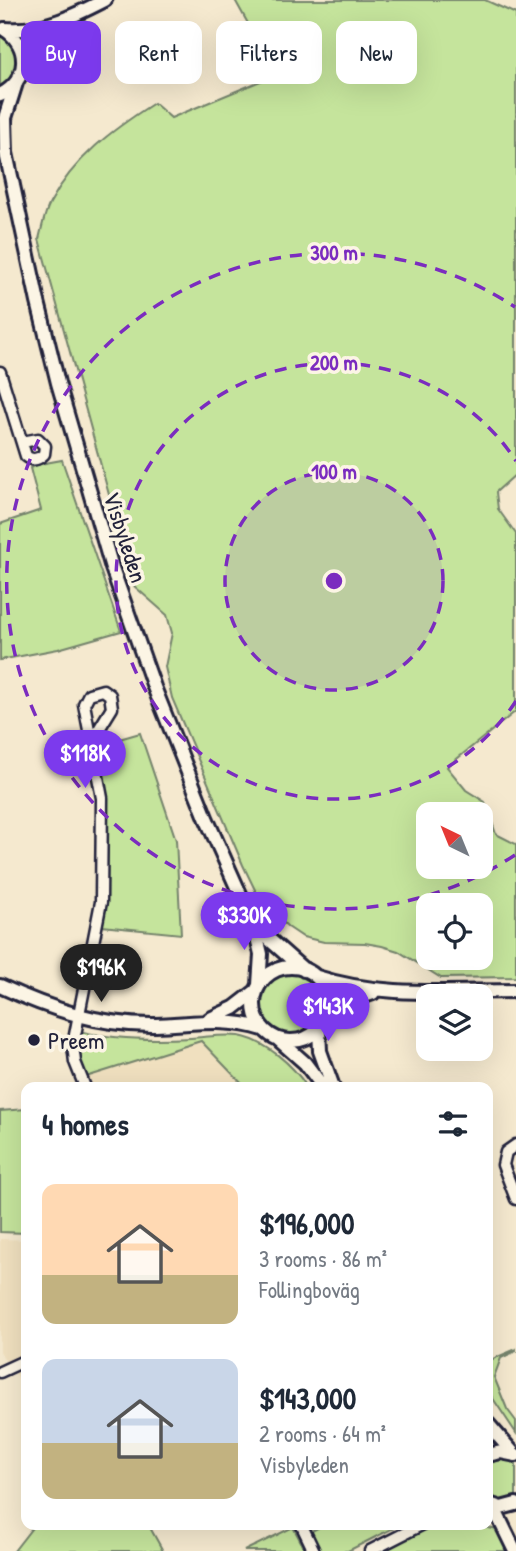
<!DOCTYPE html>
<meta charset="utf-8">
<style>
:root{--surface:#fff;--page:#f2f2f3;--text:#1f2937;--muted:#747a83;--accent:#7c3aed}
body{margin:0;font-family:"Patrick Hand",sans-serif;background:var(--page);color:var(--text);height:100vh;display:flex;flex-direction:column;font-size:26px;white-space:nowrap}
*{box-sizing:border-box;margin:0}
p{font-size:23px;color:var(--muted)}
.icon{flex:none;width:38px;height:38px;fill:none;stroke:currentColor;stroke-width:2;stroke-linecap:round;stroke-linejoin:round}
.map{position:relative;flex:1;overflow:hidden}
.details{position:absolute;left:21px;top:1082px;width:472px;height:448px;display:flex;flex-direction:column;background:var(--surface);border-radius:14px;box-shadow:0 7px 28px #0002}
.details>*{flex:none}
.hud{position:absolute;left:21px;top:21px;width:474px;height:63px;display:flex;gap:14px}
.needle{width:46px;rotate:317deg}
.buttons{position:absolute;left:416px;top:802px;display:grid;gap:14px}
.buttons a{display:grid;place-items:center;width:77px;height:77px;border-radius:14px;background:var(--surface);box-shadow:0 7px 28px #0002;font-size:35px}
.price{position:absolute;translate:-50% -60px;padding:0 16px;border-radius:24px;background:var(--accent);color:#fff;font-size:23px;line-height:46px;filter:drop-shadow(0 2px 4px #0008)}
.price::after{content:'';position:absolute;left:50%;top:42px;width:21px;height:16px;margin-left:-10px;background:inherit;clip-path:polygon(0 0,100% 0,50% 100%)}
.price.on{background:#222;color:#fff}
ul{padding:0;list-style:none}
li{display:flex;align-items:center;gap:21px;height:175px;padding:0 21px}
li span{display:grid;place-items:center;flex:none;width:196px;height:140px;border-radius:14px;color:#555}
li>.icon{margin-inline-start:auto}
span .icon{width:84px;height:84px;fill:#fffc;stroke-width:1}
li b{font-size:30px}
h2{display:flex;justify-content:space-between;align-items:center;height:84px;padding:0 21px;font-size:30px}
.chip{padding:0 24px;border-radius:14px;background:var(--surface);box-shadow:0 7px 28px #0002;font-size:24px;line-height:63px}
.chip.on{background:var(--accent);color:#fff}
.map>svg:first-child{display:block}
.built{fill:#f0e0bf}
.green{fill:#c5e49c;stroke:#74836c;stroke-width:2;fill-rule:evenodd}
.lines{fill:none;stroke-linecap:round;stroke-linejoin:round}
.minor-casing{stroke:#22223b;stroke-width:15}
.major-casing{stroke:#22223b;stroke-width:18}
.minor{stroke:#fcf5e5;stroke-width:10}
.major{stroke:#fcf5e5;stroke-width:12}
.ring{fill:none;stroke:#7b2cbf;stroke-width:3.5;stroke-dasharray:12 9}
.poi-dot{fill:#22223b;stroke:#fcf5e5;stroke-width:2.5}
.labels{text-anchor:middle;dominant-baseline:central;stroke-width:7;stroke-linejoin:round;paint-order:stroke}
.street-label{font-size:24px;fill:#22223b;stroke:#fcf5e5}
.poi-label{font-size:24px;fill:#22223b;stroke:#fcf5e5;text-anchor:start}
.centre{fill:#7b2cbf;stroke:#fcf5e5;stroke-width:3.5}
.ring-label{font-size:21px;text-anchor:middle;font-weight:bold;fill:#7b2cbf;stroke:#fcf5e5;stroke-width:7;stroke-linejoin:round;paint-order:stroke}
</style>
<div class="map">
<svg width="516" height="1551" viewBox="0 0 516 1551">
<rect width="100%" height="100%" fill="#f5e9cf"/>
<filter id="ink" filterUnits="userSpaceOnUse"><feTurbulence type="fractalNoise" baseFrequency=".0143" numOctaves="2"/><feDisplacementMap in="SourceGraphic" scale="14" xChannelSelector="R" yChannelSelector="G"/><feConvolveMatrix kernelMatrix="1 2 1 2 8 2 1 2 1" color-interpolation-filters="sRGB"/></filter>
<g filter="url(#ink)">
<!-- built -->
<path class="built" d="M201,1041l44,46h-155l-4,-10z
M0,1239l26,1v147l-20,-25 -6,-11z"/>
<!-- green -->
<path class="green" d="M235,0h250l31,14v460l-20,18 2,17 18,25v177l-69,56 19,23 19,12 11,32 20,10v133l-75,1 -43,-27 -16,-5 -17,-3 -41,-1 -21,-5 -15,-10 -18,-17 -13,-16 -14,-29 -71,-167 -7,-31 7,-34 -5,-18 -33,-29 -95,-347c3,-11 5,-25 11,-36 24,-45 62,-73 104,-100l17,15 92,-38 8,-15zM429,814h52v52h-52zM429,905h52v52h-52z
M0,32c14,8 21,25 16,40 -2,7 -11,13 -16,18z
M62,460l59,171 -63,18 -58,11v-136l41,-14 -11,-42 10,-4z
M140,733l36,107 5,94 -79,-8 2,-13 1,-118 -10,-49z
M259 1004a32 32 0 1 1 64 0a32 32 0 1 1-64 0Z
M83,1032c35,8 72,8 108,6 16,-1 33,-4 48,-2 27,5 54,29 68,51h-62l-44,-46 -115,36c-6,-13 -12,-30 -6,-43z
M26,1109v124l-26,-1v-121z
M516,1349v2l-15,7 -7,19 13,32 9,12v12l-28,-42v-30z
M502,1458l14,5v33l-15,5 -13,-5v-33z
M35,1524h113l15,27h-149z
M325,1524h76l-53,27h-28l-10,-19z
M293,1527l13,24h-62z
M428,1527h57l12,3 10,21h-125z"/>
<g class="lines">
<!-- minor casing -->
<g class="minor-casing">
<path id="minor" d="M0,372l26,84c6,5 12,4 18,-2l1,-8 -7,-7 -16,3
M85,1087l-10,-25 -2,-17 28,-143 1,-104 -18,-94 5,-10 14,-4 7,5 2,13 -16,26 -6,2
M516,1145l-10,7 -3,13 13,34
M0,1372l26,-12
M301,1524l13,27
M370,1551l53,-27"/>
</g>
<!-- major casing -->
<g class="major-casing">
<path id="major" d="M5,29c37,3 67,-12 100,-29
M24,67l19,-25 20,-18
M16,83l-11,35 1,35 32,149 20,81 54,185 42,119 53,133 37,83 8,15 18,22 34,30
M0,95c29,-14 31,-49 4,-66
M253,921l8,33 -2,31
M254 1004a37 37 0 1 1 74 0a37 37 0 1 1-74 0Z
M317,977c64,21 132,14 199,14
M0,986c50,23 100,40 156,39 36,-1 71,-8 107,4
M325,1018l22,-16 26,-9
M210,1019l24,-11 22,-17
M319,1028l1,23 13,36
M279,1040l26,23 18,24
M488,1424l26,30
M488,1455l13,-3 15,3
M489,1504l12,4 15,-4
M493,1506l22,45"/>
</g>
<!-- minor -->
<use href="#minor" class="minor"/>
<!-- major -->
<use href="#major" class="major"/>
</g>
</g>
<!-- distance rings -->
<circle cx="334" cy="581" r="109" fill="#7b2cbf" fill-opacity=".12"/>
<g class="ring">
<circle cx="334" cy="581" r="109"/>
<path d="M516 701A218 218 0 1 1 516 461"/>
<path d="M515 855A328 328 0 1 1 515 307"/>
</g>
<!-- markers -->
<circle class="poi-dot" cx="34" cy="1040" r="7"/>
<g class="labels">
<!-- street labels -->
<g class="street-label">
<text transform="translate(126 537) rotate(72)">Visbyleden</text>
</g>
<!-- poi labels -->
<g class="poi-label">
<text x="48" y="1040">Preem</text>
</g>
</g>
<circle cx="334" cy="581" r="10" class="centre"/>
<g class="ring-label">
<text x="334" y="260">300 m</text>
<text x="334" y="370">200 m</text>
<text x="334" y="479">100 m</text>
</g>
</svg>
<div class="buttons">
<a><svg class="needle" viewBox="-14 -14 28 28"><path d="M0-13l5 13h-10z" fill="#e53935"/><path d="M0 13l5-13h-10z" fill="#747a83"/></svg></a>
<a><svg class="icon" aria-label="locate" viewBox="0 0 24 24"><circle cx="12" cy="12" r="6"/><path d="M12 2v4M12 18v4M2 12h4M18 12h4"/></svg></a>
<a><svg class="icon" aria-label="layers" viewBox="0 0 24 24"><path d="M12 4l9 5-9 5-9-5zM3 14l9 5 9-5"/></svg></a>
</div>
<b class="price" style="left:85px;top:790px">$118K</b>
<b class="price" style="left:244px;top:952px">$330K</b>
<b class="price on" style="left:101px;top:1004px">$196K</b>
<b class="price" style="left:328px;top:1043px">$143K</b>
<div class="hud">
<a class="chip on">Buy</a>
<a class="chip">Rent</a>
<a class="chip">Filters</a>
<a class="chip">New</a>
</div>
<section class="details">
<h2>4 homes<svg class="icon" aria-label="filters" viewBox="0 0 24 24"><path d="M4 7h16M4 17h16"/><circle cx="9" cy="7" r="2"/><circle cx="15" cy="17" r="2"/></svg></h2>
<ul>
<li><span style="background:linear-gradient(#ffd9b3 65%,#c2b280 0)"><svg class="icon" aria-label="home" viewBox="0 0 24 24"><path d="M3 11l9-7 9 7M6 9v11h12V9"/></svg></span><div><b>$196,000</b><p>3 rooms · 86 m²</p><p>Follingboväg</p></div></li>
<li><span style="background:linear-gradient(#c9d6e8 60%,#c2b280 0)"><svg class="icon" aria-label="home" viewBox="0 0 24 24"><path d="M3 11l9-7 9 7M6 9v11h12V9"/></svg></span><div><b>$143,000</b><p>2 rooms · 64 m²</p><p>Visbyleden</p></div></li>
</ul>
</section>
</div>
